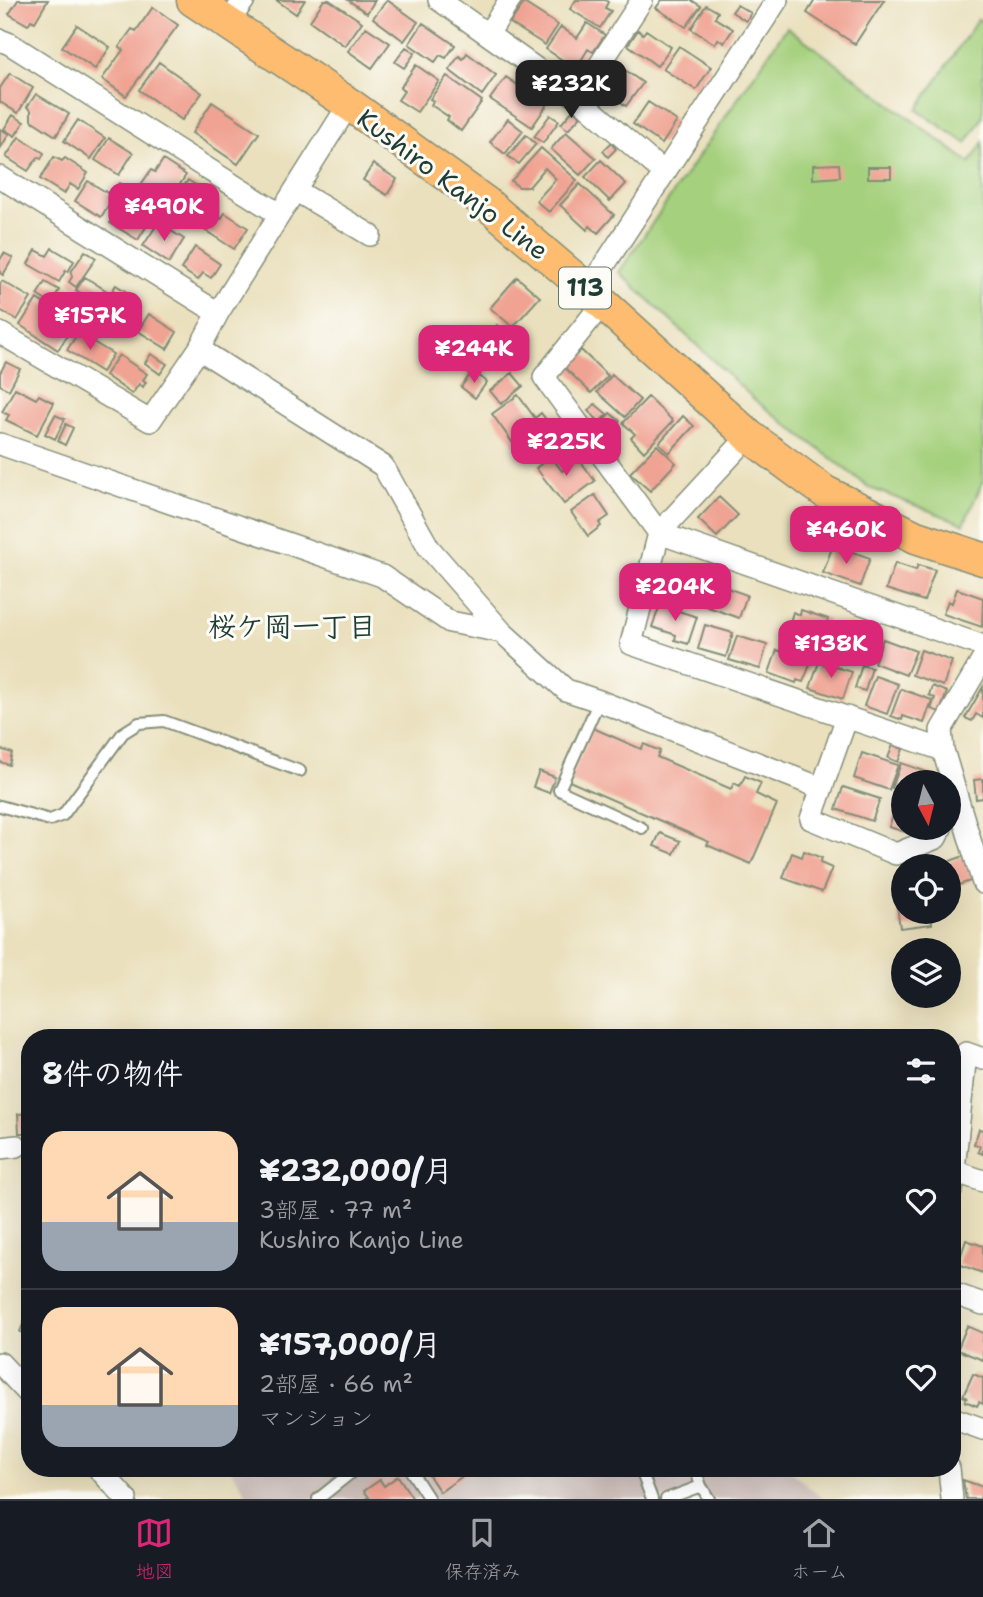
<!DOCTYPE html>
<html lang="ja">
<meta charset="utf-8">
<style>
:root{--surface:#171b24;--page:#20242c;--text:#f1f3f6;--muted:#9ea1a6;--line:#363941;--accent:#db2777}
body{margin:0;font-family:"Shantell Sans","Klee One",sans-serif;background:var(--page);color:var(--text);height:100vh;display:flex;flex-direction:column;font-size:26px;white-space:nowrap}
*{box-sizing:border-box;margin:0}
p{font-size:23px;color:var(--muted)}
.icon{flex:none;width:38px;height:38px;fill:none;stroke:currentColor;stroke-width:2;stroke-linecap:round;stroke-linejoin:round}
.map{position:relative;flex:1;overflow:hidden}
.sheet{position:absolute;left:21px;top:1029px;width:940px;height:448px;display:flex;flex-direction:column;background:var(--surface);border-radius:28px;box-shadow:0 7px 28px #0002}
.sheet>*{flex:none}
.needle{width:46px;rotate:173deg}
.controls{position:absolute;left:891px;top:770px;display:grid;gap:14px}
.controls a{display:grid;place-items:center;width:70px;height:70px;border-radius:50%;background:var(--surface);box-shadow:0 7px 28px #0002;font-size:35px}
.price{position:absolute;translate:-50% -60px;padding:0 16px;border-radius:14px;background:var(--accent);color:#fff;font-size:23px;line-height:46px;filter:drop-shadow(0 2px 4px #0008)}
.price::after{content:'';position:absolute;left:50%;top:42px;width:21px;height:16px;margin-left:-10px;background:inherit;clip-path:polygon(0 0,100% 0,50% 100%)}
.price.on{background:#222;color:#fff}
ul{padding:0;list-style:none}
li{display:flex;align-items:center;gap:21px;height:175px;padding:0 21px}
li+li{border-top:2px solid var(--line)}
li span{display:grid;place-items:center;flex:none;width:196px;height:140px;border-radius:21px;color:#555}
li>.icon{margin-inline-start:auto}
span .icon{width:84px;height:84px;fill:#fffc;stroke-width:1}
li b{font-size:30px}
h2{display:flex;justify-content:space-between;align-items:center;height:84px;padding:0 21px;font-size:30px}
.dock{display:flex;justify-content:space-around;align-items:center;height:98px;border-top:2px solid var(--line);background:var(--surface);font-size:19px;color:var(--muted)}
.dock a{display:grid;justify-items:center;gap:4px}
.dock .on{color:var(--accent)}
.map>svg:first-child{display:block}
.industrial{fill:#cfc0bb}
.green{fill:#a5d07d;stroke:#628658;stroke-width:2}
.building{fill:#f0a393}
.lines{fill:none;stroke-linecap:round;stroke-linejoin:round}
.service-casing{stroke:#848e78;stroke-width:14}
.minor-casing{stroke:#848e78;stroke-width:24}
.primary-casing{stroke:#848e78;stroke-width:35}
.service{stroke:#fff;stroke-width:10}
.minor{stroke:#fff;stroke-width:21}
.primary{stroke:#febc70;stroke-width:32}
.labels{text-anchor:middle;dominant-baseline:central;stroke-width:6;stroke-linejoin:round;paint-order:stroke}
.shield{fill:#fdfcf7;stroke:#62766e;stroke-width:2}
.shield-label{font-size:24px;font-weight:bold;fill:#1f3d34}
.street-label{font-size:26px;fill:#1f3d34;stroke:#fdfcf7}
.neighbourhood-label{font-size:28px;font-weight:bold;fill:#1f3d34;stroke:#fdfcf7}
</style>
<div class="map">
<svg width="983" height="1499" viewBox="0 0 983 1499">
<rect width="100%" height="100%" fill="#fdfcf7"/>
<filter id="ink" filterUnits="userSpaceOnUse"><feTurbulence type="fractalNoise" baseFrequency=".0143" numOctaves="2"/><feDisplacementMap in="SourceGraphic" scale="14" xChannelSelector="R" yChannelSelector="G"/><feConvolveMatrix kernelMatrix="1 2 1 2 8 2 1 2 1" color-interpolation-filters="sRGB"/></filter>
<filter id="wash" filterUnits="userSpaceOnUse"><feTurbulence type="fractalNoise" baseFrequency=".00686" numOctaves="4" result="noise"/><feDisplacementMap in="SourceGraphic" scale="28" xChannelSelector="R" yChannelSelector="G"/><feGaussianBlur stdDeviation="1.57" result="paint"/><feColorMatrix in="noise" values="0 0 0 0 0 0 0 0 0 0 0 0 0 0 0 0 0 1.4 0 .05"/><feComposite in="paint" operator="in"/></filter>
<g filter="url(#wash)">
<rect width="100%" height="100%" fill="#eae0bd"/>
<!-- industrial -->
<path class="industrial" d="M230,1468h557l36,31h-573z"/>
<!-- green -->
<path class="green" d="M978,19l5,3v95l-17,26 -49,-33z
M787,27l183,136 13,-21v339l-19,43 -94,-36 -115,-88 -136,-128z"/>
<g id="blocks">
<!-- building -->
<path class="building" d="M18,0h30l-13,22 -4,-2 -3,5 -19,-11z
M276,0h29l-9,14z
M324,0h5l33,22 -17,24 -35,-25z
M348,0h27l-8,13z
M387,0l31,22 -14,19 -31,-23z
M576,0h29l3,2 -3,6 6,3 -11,17 -30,-19z
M662,0h29l10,6 -15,21 -30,-19z
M815,0h69l-29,44 -48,-31z
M524,3l34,22 -13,20 -35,-22z
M706,5l12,7 -3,6 18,11 -9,14 -6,-4 -3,5 -24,-15z
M737,5l14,8 -5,8 -14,-9z
M153,7l25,18 -52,71 -24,-17 21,-29 -4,-3 13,-18 4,2z
M423,23l32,22 -9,13 -6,-3 -5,7 -26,-18z
M587,23l18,12 -12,17 -5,-3 -12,20 -30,-20 15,-22 16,11z
M77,25l33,22 -15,22 -33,-22z
M366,27l24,16 -18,25 -24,-17z
M638,30l5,4 3,-4 25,17 -14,19 -29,-21z
M679,46l32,21 -15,23 -33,-21z
M406,47l9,6 -11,15 -9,-6z
M467,53l29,22 -14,20 -33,-25 10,-14 4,3z
M159,62l43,31 -20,27 -43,-30z
M416,65l23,16 -22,31 -19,-12 6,-9 -4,-3z
M618,65l25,18 -17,23 -24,-18z
M10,73l23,15 -15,25 -18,-11v-14z
M447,76l35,25 -21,30 -14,-11 2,-3 -18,-12 2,-4 -3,-2z
M506,77l41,28 -15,22 -42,-28z
M36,94l33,20 -13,22 -25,-16v-10l-4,-3z
M212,102l47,31 -21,31 -46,-31z
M648,102l29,19 -15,23 -29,-20z
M573,110l8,6 -13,14 -7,-6z
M13,115l11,7 -9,14 -11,-7z
M550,115l9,6 -16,22 -9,-6z
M508,119l15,12 -18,23 -15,-12z
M78,120l27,18 -14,21 -27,-18z
M0,129l9,5 -9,15z
M566,132l30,26 -16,17 -29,-26z
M526,135l10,9 -17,20 -11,-8z
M19,137l25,16 -3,6 -3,-2 -10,14 -22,-14z
M109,138l24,15 -14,22 -24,-15z
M611,143l5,6 -8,8 -5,-6z
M541,148l36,32 -28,32 -13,-11 20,-22 -11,-11 -16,19h-10l-8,-6z
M54,157l8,4 3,-3 23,15 -10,16 -8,-5 -6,10 -24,-15z
M163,160l23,15 -21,32 -27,-18 13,-19 4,2z
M601,160l25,24 -16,17 -25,-24z
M373,164l24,15 -10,16 -24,-15z
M839,164l1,13 -27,2v-14z
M868,167h23v11h-23z
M188,180l21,14 -18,27 -21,-14z
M88,181l26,16 -13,20 -26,-16z
M119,183l10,6 -7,11 -10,-6z
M580,184l34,31 -16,18 -8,-7 -3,4 -27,-25z
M122,205l27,17 -11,18 -28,-17z
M157,206l7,4 -8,14 -7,-4z
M225,213l23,15 -14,21 -31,-20 10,-15 8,5z
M158,223l26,16 -15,24 -26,-17z
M195,247l25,17 -9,14 -8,-5 -5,7 -17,-11z
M52,248l22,13 -6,11 -2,-2 -7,12 -31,-18 8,-14 11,6z
M85,251l11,7 -20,29 -7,-5 3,-5 -1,-5z
M4,253l9,5 -10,17 -3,-2v-13z
M85,277l22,14 -9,14 -22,-15z
M517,277l23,20 -27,30 -23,-19z
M2,281l29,17 -14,22 -17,-10v-26z
M45,282l14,8 -8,14 -14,-9z
M116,285l17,11 -6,8 11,7 -11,16 -27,-18z
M37,299l38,25 -17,26 -38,-25z
M149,314l28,18 -10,17 -29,-18z
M497,325l15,12 -9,11 -15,-12z
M78,333l35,21 -11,18 -35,-22z
M581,350l27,26 -17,17 -27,-26z
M151,354l16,10 -7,10 -15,-11z
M119,355l28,19 -4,6 3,2 -3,5 -4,-3 -7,10 -27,-19z
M6,362l14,7 -11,21 -9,-5v-12z
M473,371l14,11 -12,16 -14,-11z
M512,373l11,13 -22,18 -11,-13z
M612,375l28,25 -15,17 -28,-25z
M15,388l21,11 3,-4 15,8 -17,32 -31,-15 3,-5 -7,-3z
M518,395l17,23 6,-5 12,16 -33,24 -28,-39z
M648,397l25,24 -29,31 -13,-14 4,-4 -12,-11z
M595,404l12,10 -7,8 -12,-11z
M610,413l10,8 -12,14 -10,-8z
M55,415l10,4 -10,20 -10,-5z
M683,416l11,10 -25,27 -10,-10z
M66,424l7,4 -8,17 -7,-4z
M657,445l19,18 -26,28 -20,-18z
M551,456l11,15 17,-12 16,22 -31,23 -28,-36z
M595,495l14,21 -10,7 2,3 -13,10 -17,-24z
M719,497l19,18 -21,22 -19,-18z
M833,545l37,13 -10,28 -37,-13z
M895,563l21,7 2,-5 17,5 -11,31 -38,-12z
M666,567l39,12 -7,23 -39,-11z
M710,582l37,13 -8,23 -37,-13z
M957,589l26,9 -1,29 -39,-13 5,-13 4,2z
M660,605l37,12 -9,27 -13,-4 1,-5 -24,-8z
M801,610l27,9 -8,24 -33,-11 6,-20 7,3z
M705,625l28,8 -7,24 -28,-8z
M848,625l25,10 -9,27 -36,-13 6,-17 10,3z
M737,636l30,9 -7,24 -31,-9z
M883,639l33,12 -10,24 -32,-12z
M810,643l11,4 -5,14 -11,-4z
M777,650l34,12 -8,20 -6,-2 -1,3 -27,-10z
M921,650l31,11 -9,25 -31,-11z
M819,662l33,10 -9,27 -33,-11z
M862,665l10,3 -7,23 -10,-3z
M875,676l23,8 -11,30 -23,-8z
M932,686l15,6 -7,20 -9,-3 4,-11 -6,-3z
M983,687v31l-7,-4 -4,7 -7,-3z
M901,689l31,11 -8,23 -21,-7 -1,4 -11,-4z
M593,728l48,21 3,-5 16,7 -3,6 74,32 3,-6 6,3 5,-10 16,7 -5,11 21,10 -26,60 -44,-19 2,-3 -140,-61z
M893,745l10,4 -5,13 -10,-4z
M0,749l12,4 -3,12 -9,-3z
M862,753l36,12 -9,25 -35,-12z
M901,763l32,11 -3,8h-27v10l-11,-4z
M539,771l16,6 -6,16 -16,-6z
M983,779v19l-7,1 -2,-19z
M843,787l37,12 -8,22 -36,-12z
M897,803l6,2v23h14l-2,7 -26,-8z
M660,833l20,8 -6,13 -20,-8z
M804,851l18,7 -2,5 12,5 -10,24 -39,-14 9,-25 10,4z
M964,856l9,24 -25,9v-23h-12z
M903,898v14h28l1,12 -32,4 -4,-29z
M30,1113v20h-11l-1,-19z
M979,1129l4,1v24l-5,-2 2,-6 -6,-2z
M966,1240l17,6v27l-25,-9z
M30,1306v25l-2,4 -8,-3z
M967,1326l16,7v27l-26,-10z
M973,1374l10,4v26l-4,-2 -2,4 -12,-5 2,-3 -4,-2z
M424,1468h50l-34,24z
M398,1476l15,23h-48l4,-2 -5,-6 16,-11 4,6z
M963,1480l20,7 -3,12h-14z"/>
</g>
</g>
<g filter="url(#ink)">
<use href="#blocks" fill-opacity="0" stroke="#848e78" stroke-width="2"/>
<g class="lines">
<!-- service casing -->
<g class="service-casing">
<path id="service" d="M599,701l-40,89 83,38
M0,806l50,14 13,-5 60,-82 16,-10 25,-2 136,50
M409,1468l20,31
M640,1468l12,31
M695,1468l6,18
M318,1499l39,-31
M666,1499l35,-13 8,13"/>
</g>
<!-- minor casing -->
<g class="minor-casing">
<path id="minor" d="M439,0l139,98 86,75
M227,24l17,-24
M488,34l22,-34
M0,40l10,4 269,170
M578,98l64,-98
M0,177l218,136
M295,190l75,45
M588,290l189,-290
M602,304l-58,73 115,156 324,113
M0,333l150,88 49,-72 19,-36 131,-209
M199,349l184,117 46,82 73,84 64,58 33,11 222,87
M749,436l-90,97 -28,111 312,106 -2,-20 42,-71
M0,444l382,132 68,46 52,10
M847,717l-36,102 85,35 40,-16 5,-10
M943,750l14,47 -6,12
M957,797l26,86
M0,1148l17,-2
M954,1171l29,10
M952,1189l14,-136 17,6
M952,1293l31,11
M0,1363l30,32
M952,1418l31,11
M98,1468l28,31
M949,1468l3,31"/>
</g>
<!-- primary casing -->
<g class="primary-casing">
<path id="primary" d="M193,0l156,104 137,99 102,87 161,146 76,56 91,45 67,22"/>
</g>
<!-- service -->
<use href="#service" class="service"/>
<!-- minor -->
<use href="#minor" class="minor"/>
<!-- primary -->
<use href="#primary" class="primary"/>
</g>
</g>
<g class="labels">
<!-- shield labels -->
<rect class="shield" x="559" y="267.5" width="52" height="41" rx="5"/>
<g class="shield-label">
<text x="585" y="288">113</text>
</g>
<!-- street labels -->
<g class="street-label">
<text transform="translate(453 184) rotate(37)">Kushiro Kanjo Line</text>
</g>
<!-- neighbourhood labels -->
<g class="neighbourhood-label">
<text x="292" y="626">桜ケ岡一丁目</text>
</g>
</g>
</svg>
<div class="controls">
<a><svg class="needle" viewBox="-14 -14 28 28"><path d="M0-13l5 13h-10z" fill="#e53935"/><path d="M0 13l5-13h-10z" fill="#9ea1a6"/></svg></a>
<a><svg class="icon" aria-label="locate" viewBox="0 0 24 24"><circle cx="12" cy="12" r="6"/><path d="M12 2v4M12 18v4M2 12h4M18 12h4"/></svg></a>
<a><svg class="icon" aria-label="layers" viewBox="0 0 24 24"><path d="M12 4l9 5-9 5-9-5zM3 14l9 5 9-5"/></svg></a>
</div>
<b class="price on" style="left:571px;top:120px">¥232K</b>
<b class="price" style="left:164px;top:243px">¥490K</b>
<b class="price" style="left:90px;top:352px">¥157K</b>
<b class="price" style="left:474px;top:385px">¥244K</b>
<b class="price" style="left:566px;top:478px">¥225K</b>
<b class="price" style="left:846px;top:566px">¥460K</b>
<b class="price" style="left:675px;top:623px">¥204K</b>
<b class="price" style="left:831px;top:680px">¥138K</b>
<section class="sheet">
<h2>8件の物件<svg class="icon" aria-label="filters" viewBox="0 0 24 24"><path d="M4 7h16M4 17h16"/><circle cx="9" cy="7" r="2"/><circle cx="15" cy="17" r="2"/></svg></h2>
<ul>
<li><span style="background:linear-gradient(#ffd9b3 65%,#9aa5b1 0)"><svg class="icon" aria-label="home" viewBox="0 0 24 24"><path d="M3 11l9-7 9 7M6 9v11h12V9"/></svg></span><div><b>¥232,000/月</b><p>3部屋 · 77 m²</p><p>Kushiro Kanjo Line</p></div><svg class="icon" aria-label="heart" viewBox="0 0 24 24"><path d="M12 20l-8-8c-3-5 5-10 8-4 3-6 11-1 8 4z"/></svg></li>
<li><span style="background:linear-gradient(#ffd9b3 70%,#9aa5b1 0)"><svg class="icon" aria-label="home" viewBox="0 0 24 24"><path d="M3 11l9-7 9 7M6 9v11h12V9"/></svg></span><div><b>¥157,000/月</b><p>2部屋 · 66 m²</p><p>マンション</p></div><svg class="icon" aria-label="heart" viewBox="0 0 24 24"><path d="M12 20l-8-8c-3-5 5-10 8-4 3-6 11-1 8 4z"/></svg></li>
</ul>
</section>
</div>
<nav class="dock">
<a class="on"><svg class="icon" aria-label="map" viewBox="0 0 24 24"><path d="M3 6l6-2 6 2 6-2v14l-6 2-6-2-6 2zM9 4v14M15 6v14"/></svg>地図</a>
<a><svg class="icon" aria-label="saved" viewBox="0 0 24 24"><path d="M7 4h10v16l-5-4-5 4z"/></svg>保存済み</a>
<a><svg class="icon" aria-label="home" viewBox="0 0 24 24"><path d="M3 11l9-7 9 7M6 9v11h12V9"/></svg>ホーム</a>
</nav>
